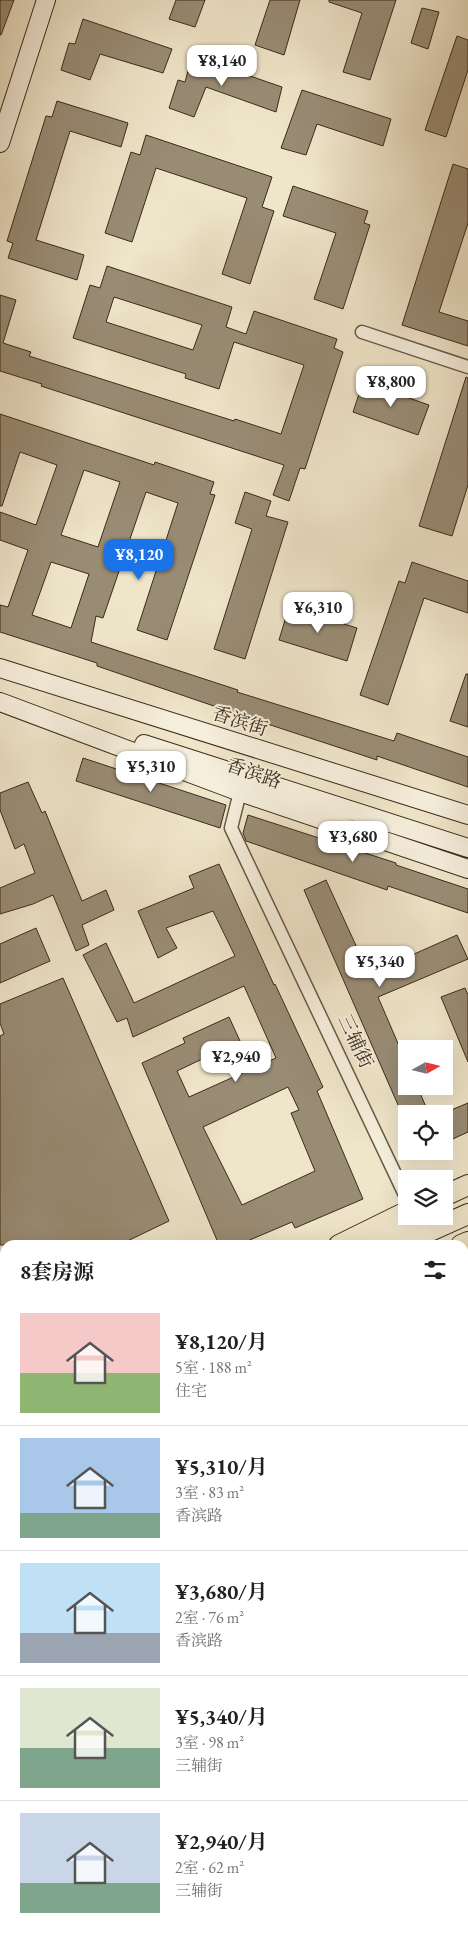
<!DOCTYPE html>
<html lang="zh">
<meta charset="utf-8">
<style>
:root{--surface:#fff;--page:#f6f6f6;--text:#202124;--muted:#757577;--line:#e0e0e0;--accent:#1a73e8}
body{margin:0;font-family:"EB Garamond","Noto Serif SC",serif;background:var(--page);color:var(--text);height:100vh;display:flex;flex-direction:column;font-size:19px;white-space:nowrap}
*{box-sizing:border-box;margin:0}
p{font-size:16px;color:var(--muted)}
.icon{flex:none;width:28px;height:28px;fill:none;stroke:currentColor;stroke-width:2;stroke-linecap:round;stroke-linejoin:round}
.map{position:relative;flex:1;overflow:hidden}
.drawer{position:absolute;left:0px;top:1240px;width:469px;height:695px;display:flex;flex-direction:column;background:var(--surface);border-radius:15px 15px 0 0;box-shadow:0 5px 20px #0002}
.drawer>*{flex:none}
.needle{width:32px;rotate:82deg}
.buttons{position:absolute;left:398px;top:1040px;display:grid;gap:10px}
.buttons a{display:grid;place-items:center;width:55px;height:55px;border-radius:0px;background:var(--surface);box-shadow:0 5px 20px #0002;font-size:25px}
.price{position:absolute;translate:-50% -42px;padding:0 11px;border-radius:10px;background:#fff;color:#222;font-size:16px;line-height:32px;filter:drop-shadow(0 1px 2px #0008)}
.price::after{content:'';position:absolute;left:50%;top:30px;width:15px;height:11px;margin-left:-8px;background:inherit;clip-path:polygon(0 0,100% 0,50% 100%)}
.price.on{background:var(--accent);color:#fff}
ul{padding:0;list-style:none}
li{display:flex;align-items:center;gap:15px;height:125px;padding:0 20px}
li+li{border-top:1px solid var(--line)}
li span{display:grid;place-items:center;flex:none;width:140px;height:100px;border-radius:0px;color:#555}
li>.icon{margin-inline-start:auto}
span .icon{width:60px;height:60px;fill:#fffc;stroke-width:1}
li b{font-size:21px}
h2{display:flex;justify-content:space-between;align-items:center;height:60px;padding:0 20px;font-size:21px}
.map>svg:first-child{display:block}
.building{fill:#998c75;stroke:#3b2b19;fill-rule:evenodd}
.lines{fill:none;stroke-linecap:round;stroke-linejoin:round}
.lane-casing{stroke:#685a45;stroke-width:9}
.street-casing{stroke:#685a45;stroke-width:15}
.secondary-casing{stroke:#3b2b19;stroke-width:20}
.primary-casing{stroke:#3b2b19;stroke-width:22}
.lane{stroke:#f5eedc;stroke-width:6}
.street{stroke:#f5eedc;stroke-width:12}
.secondary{stroke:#f5eedc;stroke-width:18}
.primary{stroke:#efe5c9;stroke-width:20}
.labels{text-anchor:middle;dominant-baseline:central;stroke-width:4;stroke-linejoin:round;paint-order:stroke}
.street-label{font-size:19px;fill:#3b2b19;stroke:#f5eedc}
</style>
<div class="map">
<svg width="468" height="1935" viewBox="0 0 468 1935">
<rect width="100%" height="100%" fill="#efe5c9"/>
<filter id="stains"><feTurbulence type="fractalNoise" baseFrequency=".004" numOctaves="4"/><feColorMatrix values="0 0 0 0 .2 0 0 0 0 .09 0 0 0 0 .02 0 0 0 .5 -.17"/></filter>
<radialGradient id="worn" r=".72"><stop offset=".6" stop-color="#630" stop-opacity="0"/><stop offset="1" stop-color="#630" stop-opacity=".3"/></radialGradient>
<!-- building -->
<path class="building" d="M0,0h14l-13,35h-1z
M176,0h29l-10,27 -26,-8z
M270,0h30l-16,55 -29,-10z
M329,0h67l-26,80 -27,-8 19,-59 -33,-11z
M422,8l17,4 -11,37 -17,-6z
M83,19l89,30 -9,24 -63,-19 -10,26 -29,-10 8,-27 6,1z
M457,36l11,4v30l-22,67 -21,-7z
M192,56l90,31 -6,25 -70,-25 -12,30 -25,-9 9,-28 7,2z
M302,90l89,29 -8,27 -66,-22 -11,31 -25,-7z
M57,101l71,22 -7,24 -51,-16 -34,109 48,15 -7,25 -69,-22 5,-15 -6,-2 39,-125 6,1z
M146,135l126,42 -10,30 12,4 -24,73 -28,-10 25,-76 -91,-30 -24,74 -27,-9 26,-81 9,3z
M453,164l15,5v54l-29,89 29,9v25l-66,-21z
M293,186l75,25 -4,12 6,2 -27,84 -29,-10 22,-66 -53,-17z
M107,266l125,41 -6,20 20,7 8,-23 83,28 -3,9 9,4 -38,117 -5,-1 -11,33 -16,-6 11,-30 -243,-79 1,-2 -42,-13v-76l16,5 -13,43 28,9 -2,4 205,65 1,-2 46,15 23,-69 -70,-23 -15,47 -34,-11 1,-4 -113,-36 17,-53 10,3zM114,297l88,28 -9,25 -87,-28z
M466,377l2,1v107l-16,51 -33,-10z
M363,382l66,23 -11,30 -65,-23z
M0,414l154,51 1,-3 59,20 -4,12 5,1 -48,145 -30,-10 41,-127 -32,-11 -43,126 -7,-2 -5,26 147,48 -1,2 157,49 3,-8 71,24v30l-91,-31v4l-134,-44 -146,-50v-3l-97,-31v-27l8,2 20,-57 -28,-10v-28l36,13 21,-60 -37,-13 -18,54h-2zM84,470l36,12 -22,65 -37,-12zM51,562l38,12 -18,54 -39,-13z
M245,492l26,9 -5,15 22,6 -43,137 -31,-10 38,-120 -17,-6z
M412,562l56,19v32l-44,-15 -36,107 -28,-10 39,-114 6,2z
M289,607l68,21 -10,33 -68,-21z
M466,674h2v53l-18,-6z
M83,758l143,47 -6,23 -144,-47z
M28,782l14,31 3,-2 37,90 24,-11 8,20 -32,15 7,20 -13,6 -23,-56 -20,9 -33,10v-26l35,-15 -11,-29 -9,5 -15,-39v-17z
M248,815l148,48v2l72,24v24l-80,-27 -1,4 -141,-49 -3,-8z
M219,864l55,121 1,-1 48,103 -6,4 46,108 -68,29 -3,-6 -54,23h-19l-77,-182 43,-20 -2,-5 46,-21 11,24 -63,30 12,26 87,-39 -32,-72 -111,51 -6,-19 -10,4 -34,-67 23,-12 28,60 101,-47 -22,-45 -47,17 11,20 -19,10 -20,-47 56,-23 -5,-12zM288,1087l11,23 -8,3 24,58 -73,34 -39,-78z
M326,880l43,94 88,-39 11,24 -90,38 28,65v24h11l12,28h-27l-98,-224z
M36,928l14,33 -50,22v-39z
M63,978l106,243 -50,24h-119v-209l4,-2 -4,-11v-19z
M465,988l3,7v67l-27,-65z
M468,1103v29l-24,11v-30z"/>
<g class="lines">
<!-- lane casing -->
<g class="lane-casing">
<path id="lane" d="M0,1521l5,-2"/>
</g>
<!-- street casing -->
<g class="street-casing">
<path id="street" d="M362,332l106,35
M240,792l-9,36 175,369"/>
</g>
<!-- secondary casing -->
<g class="secondary-casing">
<path id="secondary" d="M0,143l46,-143
M0,668l468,147
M0,702l240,90 228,77
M144,744l324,104
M464,1325l4,10
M0,1740l5,11
M464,1752l4,-2
M84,1930l2,5
M44,1935l10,-5"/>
</g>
<!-- primary casing -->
<g class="primary-casing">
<path id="primary" d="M444,1196l24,-11
M356,1237l93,-15
M339,1245l67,-33
M399,1245l69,-31
M461,1245l7,-3
M464,1272l4,-2
M0,1396l5,-2
M0,1427l5,-3
M0,1444l5,-3
M0,1469l5,-2"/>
</g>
<!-- lane -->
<use href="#lane" class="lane"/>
<!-- street -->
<use href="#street" class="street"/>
<!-- secondary -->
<use href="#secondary" class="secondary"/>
<!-- primary -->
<use href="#primary" class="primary"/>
</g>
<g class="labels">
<!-- street labels -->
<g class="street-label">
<text transform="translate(240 721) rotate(18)">香滨街</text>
<text transform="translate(254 773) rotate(19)">香滨路</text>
<text transform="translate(356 1041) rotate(65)">三辅街</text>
</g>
</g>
<rect width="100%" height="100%" filter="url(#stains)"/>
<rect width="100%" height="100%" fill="url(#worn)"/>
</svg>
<div class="buttons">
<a><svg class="needle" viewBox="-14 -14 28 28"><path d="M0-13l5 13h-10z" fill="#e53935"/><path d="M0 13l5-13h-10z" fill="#757577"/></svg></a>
<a><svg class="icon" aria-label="locate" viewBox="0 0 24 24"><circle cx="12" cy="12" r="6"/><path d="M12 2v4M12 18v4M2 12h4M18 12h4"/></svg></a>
<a><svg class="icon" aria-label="layers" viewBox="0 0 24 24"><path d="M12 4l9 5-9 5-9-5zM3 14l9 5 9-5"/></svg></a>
</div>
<b class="price" style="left:222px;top:87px">¥8,140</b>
<b class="price" style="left:391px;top:408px">¥8,800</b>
<b class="price on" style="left:139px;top:581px">¥8,120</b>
<b class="price" style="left:318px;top:634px">¥6,310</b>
<b class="price" style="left:151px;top:793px">¥5,310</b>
<b class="price" style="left:353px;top:863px">¥3,680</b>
<b class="price" style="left:380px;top:988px">¥5,340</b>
<b class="price" style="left:236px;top:1083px">¥2,940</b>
<section class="drawer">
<h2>8套房源<svg class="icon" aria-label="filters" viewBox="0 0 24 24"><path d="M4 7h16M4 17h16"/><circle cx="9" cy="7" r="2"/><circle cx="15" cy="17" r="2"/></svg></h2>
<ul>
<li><span style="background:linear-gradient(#f6c9c9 60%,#8fb573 0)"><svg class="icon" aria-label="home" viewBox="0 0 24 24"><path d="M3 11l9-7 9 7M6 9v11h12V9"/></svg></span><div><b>¥8,120/月</b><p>5室 · 188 m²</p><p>住宅</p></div></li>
<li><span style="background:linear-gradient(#a9c7e8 75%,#7fa58c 0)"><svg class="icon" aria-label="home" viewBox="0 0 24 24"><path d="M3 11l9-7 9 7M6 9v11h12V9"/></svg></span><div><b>¥5,310/月</b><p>3室 · 83 m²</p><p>香滨路</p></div></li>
<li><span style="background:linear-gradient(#bfe0f5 70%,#9aa5b1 0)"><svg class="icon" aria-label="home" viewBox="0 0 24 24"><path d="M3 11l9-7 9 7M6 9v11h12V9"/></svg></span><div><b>¥3,680/月</b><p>2室 · 76 m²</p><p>香滨路</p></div></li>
<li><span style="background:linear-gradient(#dfe7d0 60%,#7fa58c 0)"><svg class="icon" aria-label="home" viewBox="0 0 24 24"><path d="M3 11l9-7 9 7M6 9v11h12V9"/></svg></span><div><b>¥5,340/月</b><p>3室 · 98 m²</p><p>三辅街</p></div></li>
<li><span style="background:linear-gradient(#c9d6e8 70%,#7fa58c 0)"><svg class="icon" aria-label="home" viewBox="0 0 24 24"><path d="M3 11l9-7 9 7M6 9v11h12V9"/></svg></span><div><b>¥2,940/月</b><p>2室 · 62 m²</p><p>三辅街</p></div></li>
</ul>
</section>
</div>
